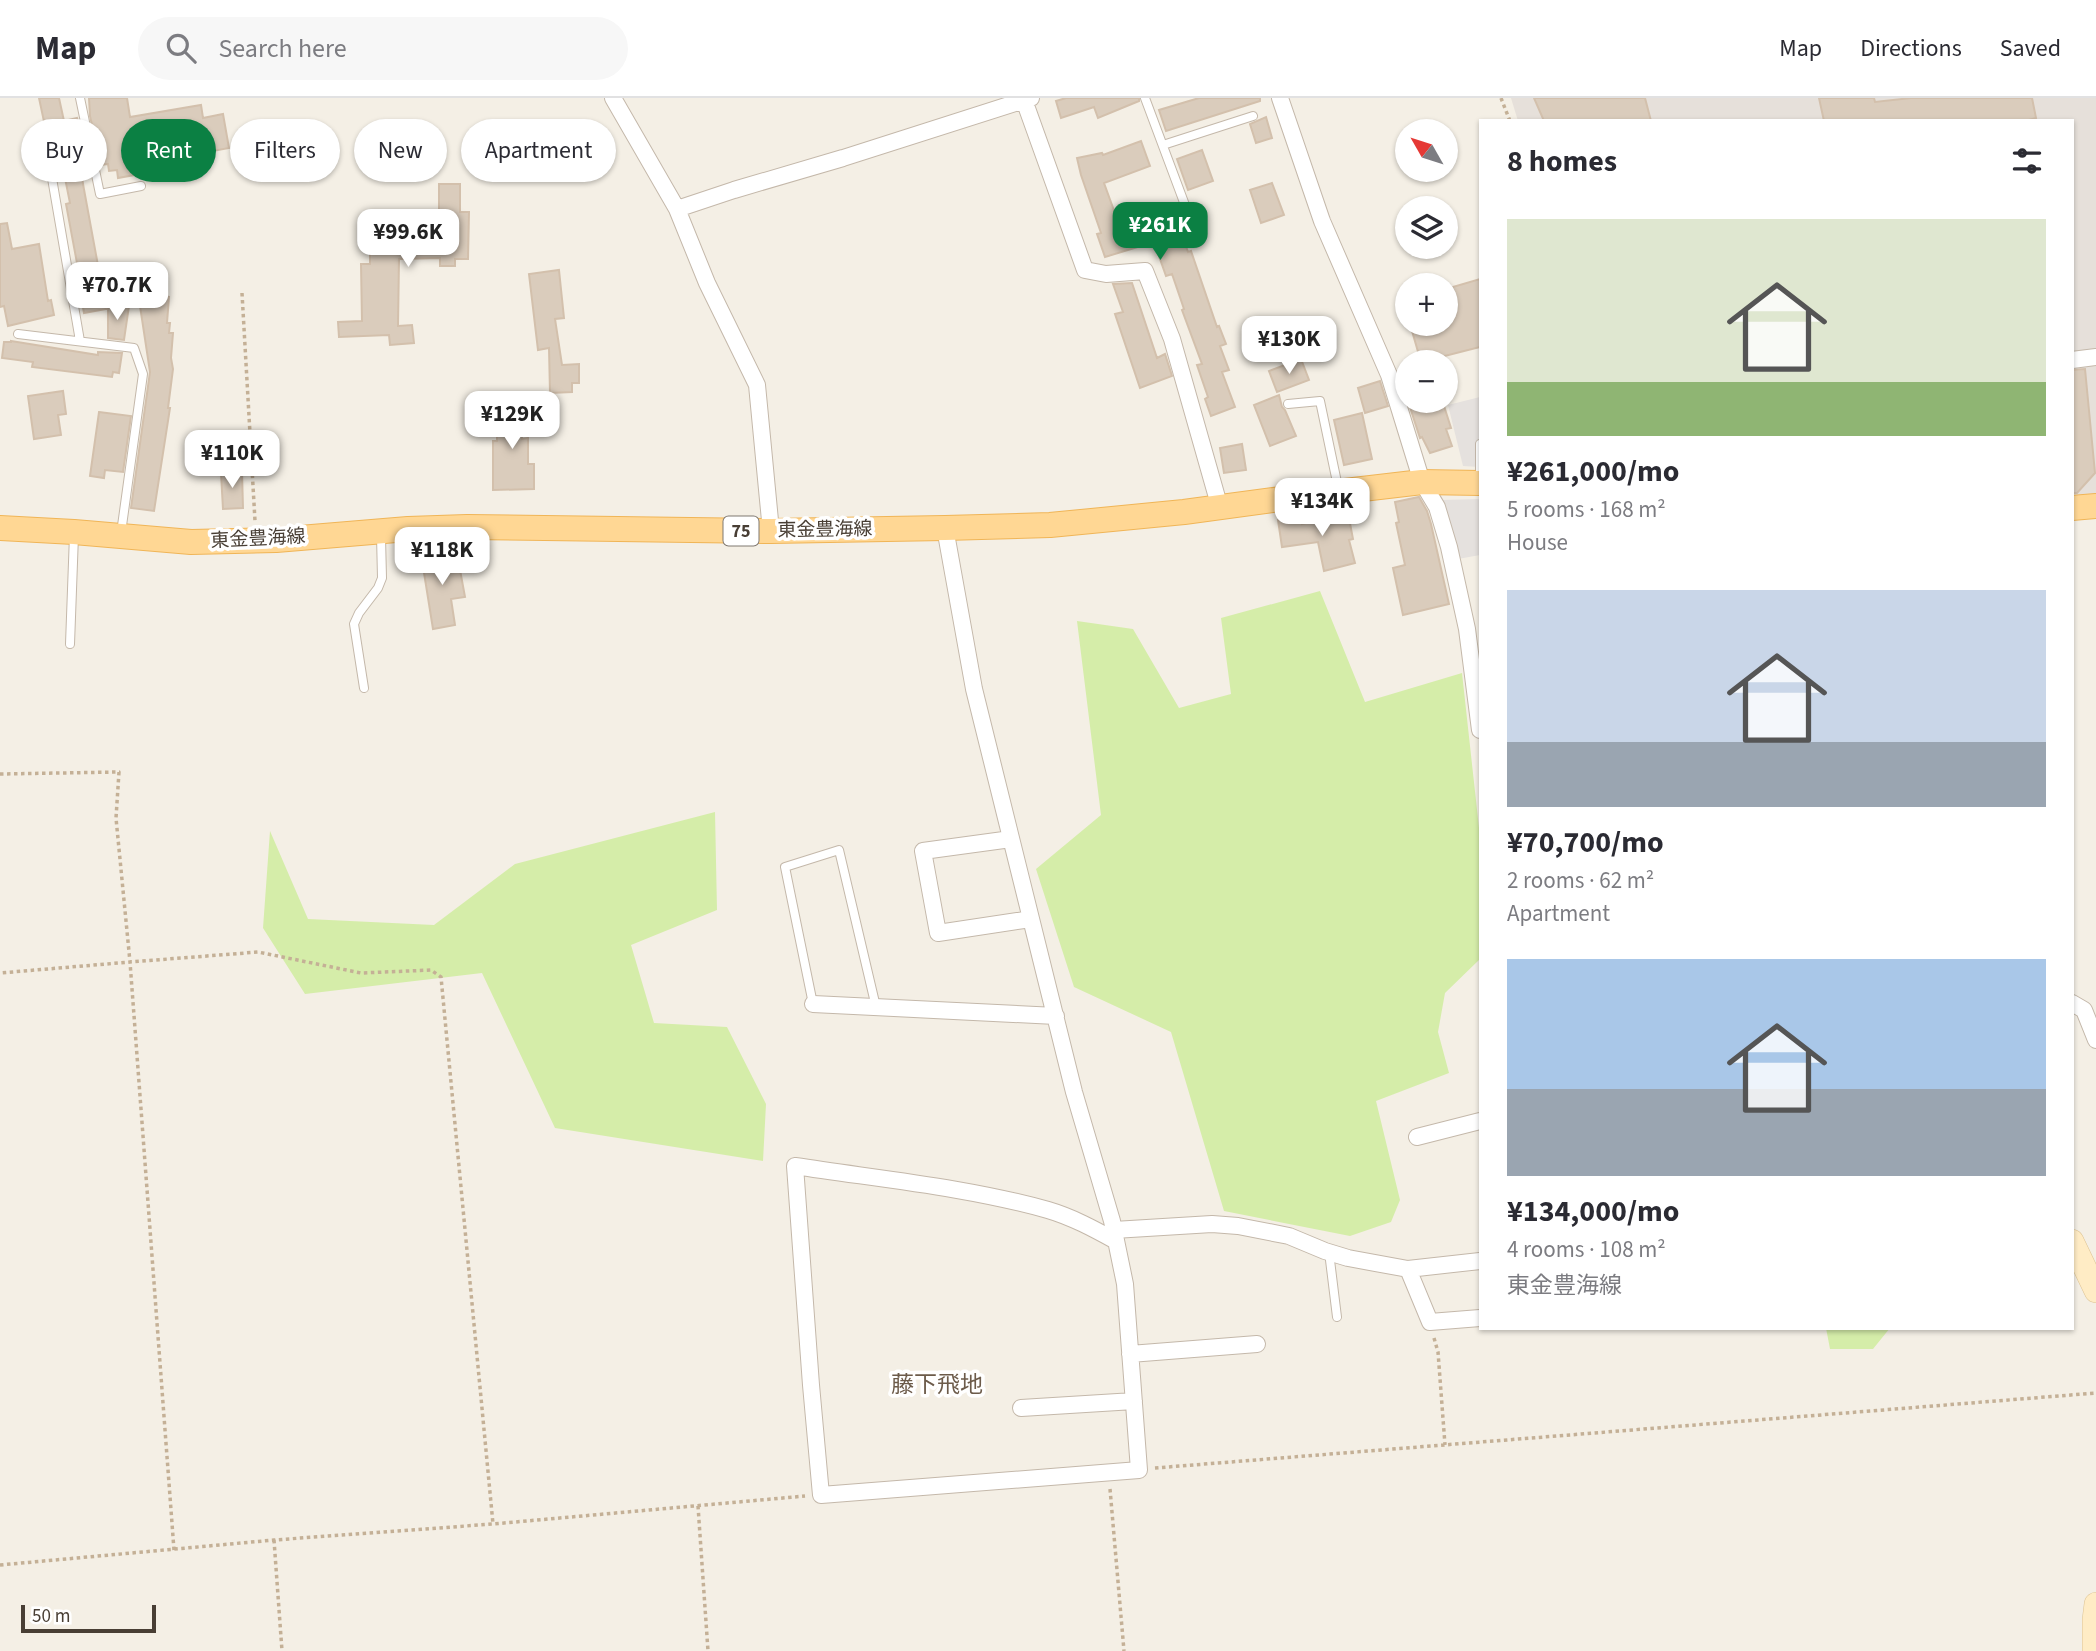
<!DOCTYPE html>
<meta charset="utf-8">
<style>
:root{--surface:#fff;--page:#f7f7f7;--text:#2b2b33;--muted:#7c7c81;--line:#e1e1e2;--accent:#0b8043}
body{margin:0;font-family:"Source Sans 3","Noto Sans JP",sans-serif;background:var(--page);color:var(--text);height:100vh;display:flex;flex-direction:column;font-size:26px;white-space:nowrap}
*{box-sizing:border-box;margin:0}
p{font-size:23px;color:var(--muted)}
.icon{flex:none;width:38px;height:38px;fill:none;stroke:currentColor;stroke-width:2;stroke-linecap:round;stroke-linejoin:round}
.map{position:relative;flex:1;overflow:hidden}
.sheet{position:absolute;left:1479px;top:21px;width:595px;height:1211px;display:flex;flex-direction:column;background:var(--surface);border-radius:0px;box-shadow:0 2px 5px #0004}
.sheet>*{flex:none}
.banner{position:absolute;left:21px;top:21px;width:665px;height:63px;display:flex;gap:14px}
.needle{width:46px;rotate:309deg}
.buttons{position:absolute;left:1395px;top:21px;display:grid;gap:14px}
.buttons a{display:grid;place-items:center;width:63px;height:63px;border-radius:50%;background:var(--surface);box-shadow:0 2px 5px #0004;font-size:35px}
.scale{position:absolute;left:21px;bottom:18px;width:135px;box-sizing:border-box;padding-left:7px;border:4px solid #483e34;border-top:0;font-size:19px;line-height:24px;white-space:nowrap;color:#483e34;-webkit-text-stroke:5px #fff;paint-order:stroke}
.price{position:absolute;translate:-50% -60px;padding:0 16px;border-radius:14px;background:#fff;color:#222;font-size:23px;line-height:46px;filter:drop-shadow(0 2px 4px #0008)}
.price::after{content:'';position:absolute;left:50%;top:42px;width:21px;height:16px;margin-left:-10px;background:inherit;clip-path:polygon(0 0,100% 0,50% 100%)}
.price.on{background:var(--accent);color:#fff}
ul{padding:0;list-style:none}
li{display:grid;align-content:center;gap:14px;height:371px;padding:0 28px}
li span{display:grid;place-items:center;height:217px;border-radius:0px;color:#555}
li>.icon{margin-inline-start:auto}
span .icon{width:126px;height:126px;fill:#fffc;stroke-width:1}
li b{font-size:30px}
h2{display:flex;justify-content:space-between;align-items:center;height:84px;padding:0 28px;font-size:30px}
.pill{padding:0 24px;border-radius:32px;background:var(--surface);box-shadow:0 2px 5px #0004;font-size:24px;line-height:63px}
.pill.on{background:var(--accent);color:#fff}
header{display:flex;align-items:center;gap:42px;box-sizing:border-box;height:98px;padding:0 35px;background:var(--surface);border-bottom:2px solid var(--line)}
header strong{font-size:33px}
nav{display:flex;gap:38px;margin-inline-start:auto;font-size:24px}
.search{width:490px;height:63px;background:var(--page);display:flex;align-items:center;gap:18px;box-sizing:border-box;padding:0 24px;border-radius:38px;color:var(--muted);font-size:26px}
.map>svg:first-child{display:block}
.industrial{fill:#e6e0da}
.green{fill:#d5eda9}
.parking{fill:#e5e1de}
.building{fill:#daccbc;stroke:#d3c0ac;stroke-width:2}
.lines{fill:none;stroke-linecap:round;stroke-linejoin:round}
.lane-casing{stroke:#c4b8aa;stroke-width:10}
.street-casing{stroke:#c4b8aa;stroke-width:18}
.secondary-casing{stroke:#ddc392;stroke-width:24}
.primary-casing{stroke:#f0b557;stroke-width:26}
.path{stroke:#c4b096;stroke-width:3.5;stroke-dasharray:3.5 3.5;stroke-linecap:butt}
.lane{stroke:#fff;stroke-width:8}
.street{stroke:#fff;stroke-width:16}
.secondary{stroke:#ffecc5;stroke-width:23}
.primary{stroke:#ffd794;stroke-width:24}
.labels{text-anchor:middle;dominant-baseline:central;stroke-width:7;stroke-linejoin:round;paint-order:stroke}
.shield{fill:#fff;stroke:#7f7871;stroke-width:2}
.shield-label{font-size:18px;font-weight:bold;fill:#483e34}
.street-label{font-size:19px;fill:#483e34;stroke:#fff}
.quarter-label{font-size:23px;fill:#6c5b4a;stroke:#fff}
</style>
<header>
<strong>Map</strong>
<div class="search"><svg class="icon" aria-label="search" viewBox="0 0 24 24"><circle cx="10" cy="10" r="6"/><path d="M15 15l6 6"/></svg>Search here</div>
<nav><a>Map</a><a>Directions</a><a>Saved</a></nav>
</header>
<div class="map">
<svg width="2096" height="1553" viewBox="0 0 2096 1553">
<rect width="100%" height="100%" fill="#f4efe5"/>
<!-- industrial -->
<path class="industrial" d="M1511,0h585v397l-24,2v-376h-554z"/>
<!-- green -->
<path class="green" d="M1320,493l45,111 97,-29 18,164v122l-35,34 -7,39 11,41 -73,28 24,99 -9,22 -41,14 -126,-25 -53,-179 -97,-45 -38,-118 65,-54 -24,-194 56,8 46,79 52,-14 -10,-76z
M715,714l2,98 -86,35 23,78 73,4 39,77 -3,57 -208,-33 -73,-155 -177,21 -42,-66 7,-97 38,88 126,6 81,-61z
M1826,1230h64l-17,21h-43z"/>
<!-- parking -->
<path class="parking" d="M1480,299v70l-17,-1 -15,-61z
M1480,401v56l-22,4 -17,-59z"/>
<!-- building -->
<path class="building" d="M39,0h20l5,23 13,-3 11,49 -7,1 2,16 23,125 -22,4 -4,-22 2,-1 -16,-86 4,-1 -6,-30 -5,1 -6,-29h-4z
M89,0h38l3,19 71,-12 2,13 20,-4 6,34 -27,5 3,18 -53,9 -1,-8 -33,6 -1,-8 -8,1 -1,-7 -7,1 -11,-49z
M1066,0h73v3l-41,17 -4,-11 -33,11 -5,-17z
M1199,0h61v3l-94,30 -7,-21z
M1534,0h111l6,23h-107z
M1819,0h55l1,4 36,-4h121l4,20 -11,3h-201z
M1266,19l6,21 -16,5 -6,-19z
M1141,43l9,25 -46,17 16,44 23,-9 2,3 21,-7 4,10 7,-3 11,31 3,-1 26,76 2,-1 7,18 -6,2 9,24 -7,2 13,35 -24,9 -6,-17 3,-2 -11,-32 5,-1 -20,-54 2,-1 -12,-35 -6,2 -12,-34 -49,15 -8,-23 4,-1 -20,-58 -4,-17 25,-5 1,2z
M1202,52l11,31 -25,9 -11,-31z
M1272,85l12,32 -23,8 -11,-33z
M439,86h21v28h9l-1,47h-13v7h-15v-8l-41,1 -1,67 14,-1 2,18 -24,2 -1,-10 -50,2 -1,-15 24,-1 -1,-57h9v-18l55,-1v-33h14z
M7,125l5,26 27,-5 9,57 3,-1 3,15 -46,11 -4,-20 -4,1v-83z
M559,172l5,48 -9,1 7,46 17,-1v19h-7v9l-22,1 -1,-45 -11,2 -9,-76z
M1480,181v68l-59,15 -11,-38h36v-35z
M1132,185l25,75 8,-4 7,22 -32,12 -25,-74 8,-2 -10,-28z
M150,197l19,2 -2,26h3l-1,10h4l-2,25 2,11 -5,39h2l-16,103 -23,-3 19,-136 -10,-66h9z
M108,207l21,1 -5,34 -16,-2z
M11,243l87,14v-3l24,1 -3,20 -6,-1 -1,5 -80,-10 1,-5 -31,-4 2,-16h7z
M1301,261l8,21 -32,12 -8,-21z
M2085,271l10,104 -18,20h-5v-123z
M1380,283l8,25 -23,7 -7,-25z
M63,293l3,23 -8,1 3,20 -27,4 -6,-43z
M1279,297l3,12 3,3 11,26 -26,10 -16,-41z
M500,302h23l-1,39 6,-1v26h6v25l-41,1v-49h4v-12h3z
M1408,303h14l4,11 18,-6 7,22 -5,1 6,17 -22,7 -8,-16 -2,1z
M99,314l32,4 -8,56 -18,-2 -1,8 -14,-2z
M1362,315l10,46 -28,6 -10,-45z
M1242,346l4,26 -22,3 -4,-25z
M242,374l1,36 -20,1 -2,-36z
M1419,399l8,14 4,13 18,80 -46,11 -10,-47 12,-3 -9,-42 3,-1 -4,-20z
M1348,415l5,26 -4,1 6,23 -31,8 -6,-29 -36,5 -4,-27 23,-3 1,7z
M443,452l2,12 13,-3 7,38 -14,2 4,26 -22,4 -12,-75z"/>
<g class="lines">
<!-- lane casing -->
<g class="lane-casing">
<path id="lane" d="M80,0l20,96 41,-8
M1145,0l40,107
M1163,47l90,-29
M48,57l32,186
M18,236l116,14 9,26 -22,159
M1288,306l32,-3 18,86
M1480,382v-36
M70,546l4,-109
M364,590l-10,-64 5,-11 19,-25 4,-10 -1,-42
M813,906l-28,-137 54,-17 37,157
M1329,1154l8,65"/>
</g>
<!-- street casing -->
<g class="street-casing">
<path id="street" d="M613,0l64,111 30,74 50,102 14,146
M1280,0l42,123 67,154 33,107 15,25 12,40 18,82 13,101
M1024,2l61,170 21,4 39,-3 27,68 48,169
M677,111l57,-19 109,-32 188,-60
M2072,262l24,-3
M945,430l29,161 100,403 38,129 13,63 14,186 -318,25 -10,-110 -16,-219c84,13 171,21 253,44 24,7 46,19 68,31
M1011,741l-88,12 15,82 93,-14
M2072,905l12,7 12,30
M813,906l243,12
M1417,1039l63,-16
M1114,1132l98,-6 26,2 51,10 36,15 23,7 60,11 72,-8
M1408,1171l22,53 50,-4
M1130,1256l127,-10
M1021,1310l113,-7"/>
</g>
<!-- secondary casing -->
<g class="secondary-casing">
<path id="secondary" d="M2072,1143l24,50
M2094,1553v-31l2,-16"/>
</g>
<!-- primary casing -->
<g class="primary-casing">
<path id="primary" d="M2072,410l24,-2
M0,430l74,4 117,10 85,-2 132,-11 59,-2 304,4 174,-3 105,-3 134,-13 127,-17 111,-13 58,1"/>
</g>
<!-- path -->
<path class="path" d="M1501,0l9,23
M242,195l13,228
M0,676l119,-2 -3,46 14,144 -130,11
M1434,1240l4,14 7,93
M1155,1370l941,-75
M1110,1391l14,162
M698,1408l10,145
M274,1442l8,111
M174,1452l-44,-588 128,-10 103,21 70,-3 10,7 52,547
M0,1467l274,-25 219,-16 312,-28"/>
<!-- lane -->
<use href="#lane" class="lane"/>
<!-- street -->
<use href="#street" class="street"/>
<!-- secondary -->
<use href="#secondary" class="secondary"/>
<!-- primary -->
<use href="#primary" class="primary"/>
</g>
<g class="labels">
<!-- shield labels -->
<rect class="shield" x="723.5" y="418.5" width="35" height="29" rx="5"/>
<g class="shield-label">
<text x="741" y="433">75</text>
</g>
<!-- street labels -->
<g class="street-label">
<text transform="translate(825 432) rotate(-1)">東金豊海線</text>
<text transform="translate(258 441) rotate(-3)">東金豊海線</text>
</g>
<!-- quarter labels -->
<g class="quarter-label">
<text x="937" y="1286">藤下飛地</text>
</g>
</g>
</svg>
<div class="buttons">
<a><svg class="needle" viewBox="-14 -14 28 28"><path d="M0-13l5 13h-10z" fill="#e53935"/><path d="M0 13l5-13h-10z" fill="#7c7c81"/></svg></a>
<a><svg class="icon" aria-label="layers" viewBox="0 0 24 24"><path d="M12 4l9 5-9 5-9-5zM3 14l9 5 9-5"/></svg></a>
<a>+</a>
<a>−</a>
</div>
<div class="scale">50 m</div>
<b class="price on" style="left:1160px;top:164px">¥261K</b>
<b class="price" style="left:408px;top:171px">¥99.6K</b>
<b class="price" style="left:117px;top:224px">¥70.7K</b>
<b class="price" style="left:1289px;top:278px">¥130K</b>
<b class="price" style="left:512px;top:353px">¥129K</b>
<b class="price" style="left:232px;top:392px">¥110K</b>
<b class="price" style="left:1322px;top:440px">¥134K</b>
<b class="price" style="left:442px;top:489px">¥118K</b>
<div class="banner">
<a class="pill">Buy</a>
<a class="pill on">Rent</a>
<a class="pill">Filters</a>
<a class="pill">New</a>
<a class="pill">Apartment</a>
</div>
<section class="sheet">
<h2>8 homes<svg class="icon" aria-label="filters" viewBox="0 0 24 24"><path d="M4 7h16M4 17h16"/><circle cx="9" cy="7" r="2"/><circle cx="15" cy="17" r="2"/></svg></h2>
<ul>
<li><span style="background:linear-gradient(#dfe7d0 75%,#8fb573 0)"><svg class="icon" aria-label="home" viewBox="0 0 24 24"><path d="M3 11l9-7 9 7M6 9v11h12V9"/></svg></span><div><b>¥261,000/mo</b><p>5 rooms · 168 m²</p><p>House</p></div></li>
<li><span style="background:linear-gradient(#c9d6e8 70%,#9aa5b1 0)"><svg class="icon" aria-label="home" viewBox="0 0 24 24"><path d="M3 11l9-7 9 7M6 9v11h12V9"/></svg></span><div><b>¥70,700/mo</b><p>2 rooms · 62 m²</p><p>Apartment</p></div></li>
<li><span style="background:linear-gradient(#a9c7e8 60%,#9aa5b1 0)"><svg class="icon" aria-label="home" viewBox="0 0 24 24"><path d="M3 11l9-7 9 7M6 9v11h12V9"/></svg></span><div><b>¥134,000/mo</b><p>4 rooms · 108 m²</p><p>東金豊海線</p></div></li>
</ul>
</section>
</div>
